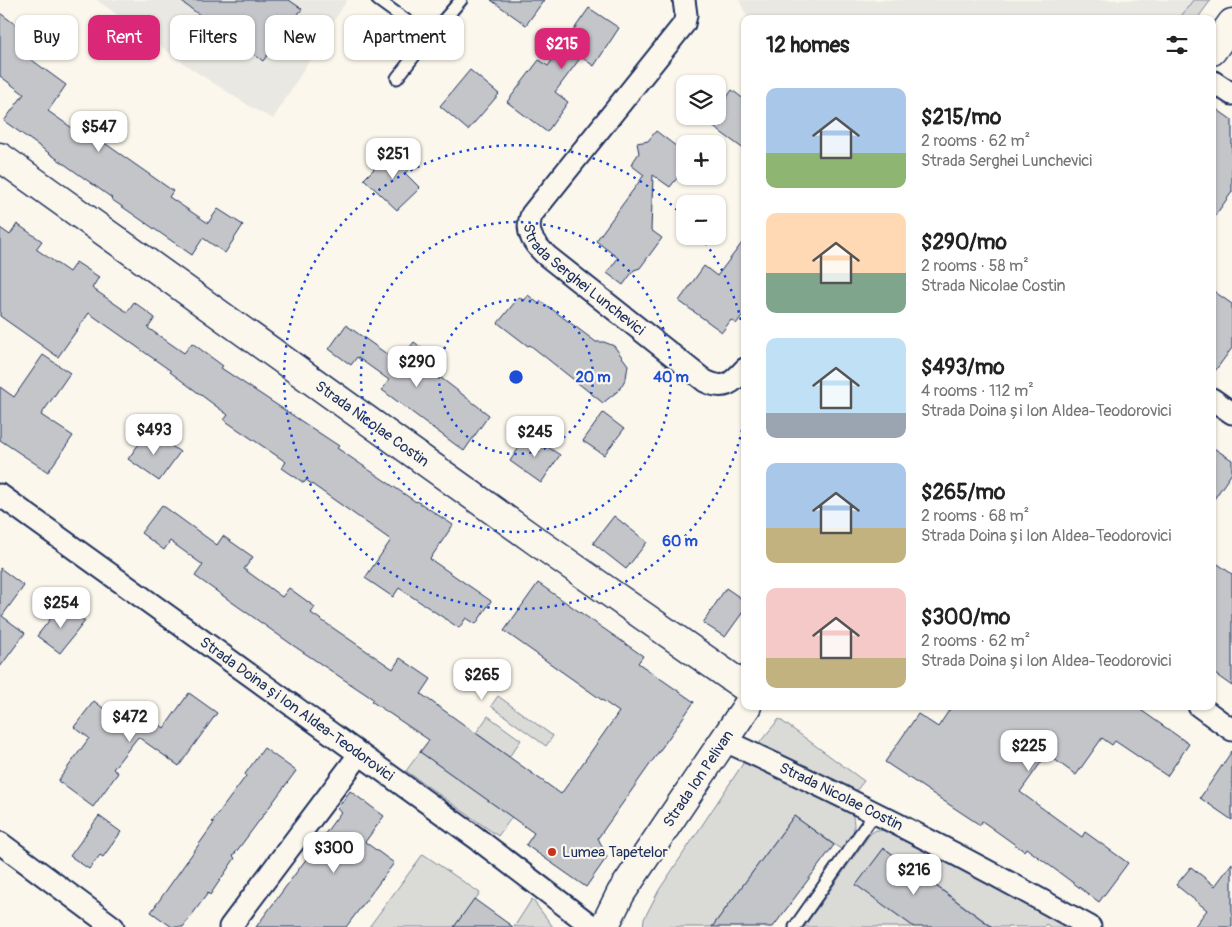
<!DOCTYPE html>
<meta charset="utf-8">
<style>
:root{--surface:#fff;--page:#f6f6f6;--text:#222;--muted:#767676;--accent:#db2777}
body{margin:0;font-family:Pangolin,sans-serif;background:var(--page);color:var(--text);height:100vh;display:flex;flex-direction:column;font-size:19px;white-space:nowrap}
*{box-sizing:border-box;margin:0}
p{font-size:16px;color:var(--muted)}
.icon{flex:none;width:28px;height:28px;fill:none;stroke:currentColor;stroke-width:2;stroke-linecap:round;stroke-linejoin:round}
.map{position:relative;flex:1;overflow:hidden}
.sheet{position:absolute;left:741px;top:15px;width:475px;height:695px;display:flex;flex-direction:column;background:var(--surface);border-radius:10px;box-shadow:0 1px 4px #0004}
.sheet>*{flex:none}
.hud{position:absolute;left:15px;top:15px;width:475px;height:45px;display:flex;gap:10px}
.controls{position:absolute;left:676px;top:75px;display:grid;gap:10px}
.controls a{display:grid;place-items:center;width:50px;height:50px;border-radius:10px;background:var(--surface);box-shadow:0 1px 4px #0004;font-size:25px}
.price{position:absolute;translate:-50% -42px;padding:0 11px;border-radius:10px;background:#fff;color:#222;font-size:16px;line-height:32px;filter:drop-shadow(0 1px 2px #0008)}
.price::after{content:'';position:absolute;left:50%;top:30px;width:15px;height:11px;margin-left:-8px;background:inherit;clip-path:polygon(0 0,100% 0,50% 100%)}
.price.current{background:var(--accent);color:#fff}
ul{padding:0;list-style:none}
li{display:flex;align-items:center;gap:15px;height:125px;padding:0 25px}
li span{display:grid;place-items:center;flex:none;width:140px;height:100px;border-radius:10px;color:#555}
li>.icon{margin-inline-start:auto}
span .icon{width:60px;height:60px;fill:#fffc;stroke-width:1}
li b{font-size:21px}
h2{display:flex;justify-content:space-between;align-items:center;height:60px;padding:0 25px;font-size:21px}
.pill{padding:0 18px;border-radius:10px;background:var(--surface);box-shadow:0 1px 4px #0004;font-size:18px;line-height:45px}
.pill.current{background:var(--accent);color:#fff}
.map>svg:first-child{display:block}
.built{fill:#eae8e2}
.green{fill:#dadad7;stroke:#7a849a}
.building{fill:#c3c5c9;stroke:#1b2f5e}
.lines{fill:none;stroke-linecap:round;stroke-linejoin:round}
.service-casing{stroke:#1b2f5e;stroke-width:15}
.minor-casing{stroke:#1b2f5e;stroke-width:25}
.secondary-casing{stroke:#1b2f5e;stroke-width:31}
.primary-casing{stroke:#1b2f5e;stroke-width:31}
.service{stroke:#fbf7ec;stroke-width:11}
.minor{stroke:#fbf7ec;stroke-width:21}
.secondary{stroke:#fbf7ec;stroke-width:28}
.primary{stroke:#fbf7ec;stroke-width:28}
.ring{fill:none;stroke:#1d4ed8;stroke-width:2.5;stroke-dasharray:2.5 5}
.poi-dot{fill:#c8321e;stroke:#fbf7ec;stroke-width:2}
.labels{text-anchor:middle;dominant-baseline:central;stroke-width:4.5;stroke-linejoin:round;paint-order:stroke}
.street-label{font-size:15px;fill:#1b2f5e;stroke:#fbf7ec}
.poi-label{font-size:15px;fill:#1b2f5e;stroke:#fbf7ec;text-anchor:start}
.centre{fill:#1d4ed8;stroke:#fbf7ec;stroke-width:2.5}
.ring-label{font-size:15px;text-anchor:middle;font-weight:bold;fill:#1d4ed8;stroke:#fbf7ec;stroke-width:4.5;stroke-linejoin:round;paint-order:stroke}
</style>
<div class="map">
<svg width="1232" height="927" viewBox="0 0 1232 927">
<rect width="100%" height="100%" fill="#fbf7ec"/>
<filter id="ink" filterUnits="userSpaceOnUse"><feTurbulence type="fractalNoise" baseFrequency=".02" numOctaves="2"/><feDisplacementMap in="SourceGraphic" scale="10" xChannelSelector="R" yChannelSelector="G"/><feConvolveMatrix kernelMatrix="1 2 1 2 8 2 1 2 1" color-interpolation-filters="sRGB"/></filter>
<g filter="url(#ink)">
<!-- built -->
<path class="built" d="M97,0h250l-74,119 -22,-12 -58,-37z
M739,0h454l-14,19h-431z"/>
<!-- green -->
<path class="green" d="M1193,0h18l-14,19h-18z
M498,696l55,40 -7,10 -55,-40z
M488,716l33,24 -12,17 -33,-24z
M779,719l85,62 -8,10 -94,-44 -2,-5z
M420,752l92,65 -14,19 -92,-65z
M746,759l106,54c5,19 0,23 -10,37l-48,-34 -82,111h-69l1,-8 15,-29z
M876,830l13,1 179,96h-18l-4,-3 -2,3h-51l-109,-79 -27,37 57,42h-110l66,-93z
M423,854l57,39 -26,34h-85z
M532,899l21,28h-39z"/>
<!-- building -->
<path class="building" d="M179,0h110l13,9 -39,52z
M491,0h53l-18,25z
M589,8l30,20 -25,38 -13,-9 -26,35 13,10 -21,30 -40,-30 32,-42 9,6z
M0,13l36,27 -11,15 41,30 -18,26 51,36 4,-5 70,49 -4,6 39,26 10,-14 25,16 -18,28 -22,-15 -11,17 -81,-56 1,-1 -108,-77 20,-27 -24,-18z
M470,70l29,24 -31,36 -28,-24z
M732,90l13,10v50l-37,-27 5,-7h5v-6z
M1212,106l20,14v72l-20,28z
M656,131l29,22v15l-15,19 -17,-12 -2,55 11,8 -22,30 -6,2 -11,15 -16,-12 11,-15 -22,-17 48,-66 -13,-10 8,-12 -2,-10 11,-2z
M395,148l18,18 -8,7 15,15 -23,22 -33,-31z
M17,224l25,17 -6,8 33,23 7,-10 23,15 -7,11 35,24 7,-10 21,16 -7,10 36,25 8,-10 31,23 -2,2 118,78 -2,2 79,54 1,-1 36,24 -23,34 61,42 -15,23 -10,-6 -7,10 -60,-40 -6,9 -28,-19 26,-38 -85,-60 -2,3 -22,-15 4,-6 -62,-42 4,-5 -58,-43 1,-1 -82,-58 -31,44 -58,-41v-88l10,7z
M745,239v73l-9,12 -5,-4 -9,12 -43,-31 25,-35 13,10z
M1212,290l20,14v44l-20,27z
M528,295l11,9 2,-3 55,41h8l10,4 14,19 -2,13 -7,12 -16,13 -73,-58 -2,1 -30,-23 21,-26 5,4z
M346,325l52,37 16,-20 16,12 -7,10 66,51 -25,36 -82,-61 7,-10 -32,-23 -6,8 -22,-16z
M43,355l27,18 -29,42 32,21 -25,36 -48,-32v-53l14,10z
M603,413l21,16 -20,26 -21,-14z
M149,430l31,22 -21,29 -31,-22z
M528,434l32,21 -19,28 -31,-22z
M1212,447l20,13v13l-20,29z
M162,505l55,40 6,-9 30,21 -9,12 38,28 7,-9 26,19 -4,6 82,56 7,-11 31,21 -10,15 140,100 58,-82 -115,-81 34,-48 105,73 -5,7 56,39 -96,136 9,19 -21,30 -60,-42 8,-12 -114,-81 9,-12 -58,-39 2,-2 -79,-53 -99,-70 8,-11 -33,-24 -6,9 -23,-17z
M614,516l33,26 -21,27 -33,-26z
M1212,560l20,14v112l-20,-14z
M0,568l24,18 -22,30 23,17 -25,34z
M726,588l19,13v8l-20,28 -22,-14z
M62,604l23,17 -25,32 -23,-17z
M189,693l28,20 -38,53 -41,-29 -25,32 5,4 -25,34 -35,-26 31,-43 -15,-11 20,-26 27,21 13,-17 30,23z
M952,706h183l54,38 -22,32 -52,-35 -3,4 -10,-7 -26,37 -29,-21 -27,38 62,45 3,-5 43,31 -29,39 -73,-54 -2,3 -42,-30 -2,4 -95,-63 33,-48 20,13z
M264,748l32,23 -63,85 2,2 -25,37 -2,-2 -25,34h-11l-21,-15 63,-89 -2,-1 34,-46 -1,-2z
M1232,751v69l-32,-22z
M350,791l34,25 -19,26 29,21 -48,64h-90l85,-115 -4,-3z
M99,816l22,16 -18,25 -3,-2 -11,14 -19,-13z
M794,816l40,29 -61,82h-61z
M884,848l34,25 74,54h-78l-58,-42z
M1232,863v64h-38l13,-17 -31,-25 15,-18 24,19z
M474,899l39,28h-59z"/>
<g class="lines">
<!-- service casing -->
<g class="service-casing">
<path id="service" d="M378,0l51,37 -32,41
M429,37l32,-37
M795,927l80,-114"/>
</g>
<!-- minor casing -->
<g class="minor-casing">
<g id="minor">
<path id="s1" d="M684,0l2,15 -2,9 -152,190c-8,18 2,30 15,42l158,125c20,10 27,2 40,-12"/>
<path d="M1212,81l20,13"/>
<path d="M1212,399l20,14"/>
<path id="s2" d="M0,495l475,342 118,90"/>
<path d="M1199,706l33,24"/>
<path id="s3" d="M723,740c125,57 247,120 367,187"/>
<path d="M0,843l113,84"/>
<path d="M230,927l129,-172"/>
</g>
</g>
<!-- secondary casing -->
<g class="secondary-casing">
<g id="secondary">
<path id="s4" d="M0,157l536,384 209,146"/>
</g>
</g>
<!-- primary casing -->
<g class="primary-casing">
<g id="primary">
<path d="M1212,51l20,-28"/>
<path id="s5" d="M604,927l17,-34 126,-187"/>
</g>
</g>
<!-- service -->
<use href="#service" class="service"/>
<!-- minor -->
<use href="#minor" class="minor"/>
<!-- secondary -->
<use href="#secondary" class="secondary"/>
<!-- primary -->
<use href="#primary" class="primary"/>
</g>
</g>
<!-- distance rings -->
<g class="ring">
<circle cx="516" cy="377" r="77"/>
<circle cx="516" cy="377" r="155"/>
<path d="M745 415A232 232 0 1 1 684 217M701 237A232 232 0 0 1 745 339"/>
</g>
<!-- markers -->
<circle class="poi-dot" cx="552" cy="852" r="5"/>
<g class="labels">
<!-- street labels -->
<g class="street-label">
<text stroke="none"><textPath href="#s1" startOffset="358">Strada Serghei Lunchevici</textPath></text>
<text stroke="none"><textPath href="#s4" startOffset="458">Strada Nicolae Costin</textPath></text>
<text stroke="none"><textPath href="#s2" startOffset="366">Strada Doina și Ion Aldea-Teodorovici</textPath></text>
<text stroke="none"><textPath href="#s5" startOffset="176">Strada Ion Pelivan</textPath></text>
<text stroke="none"><textPath href="#s3" startOffset="131">Strada Nicolae Costin</textPath></text>
</g>
<!-- poi labels -->
<g class="poi-label">
<text x="562" y="852">Lumea Tapetelor</text>
</g>
</g>
<circle cx="516" cy="377" r="8" class="centre"/>
<g class="ring-label">
<text x="593" y="382">20 m</text>
<text x="671" y="382">40 m</text>
<text x="680" y="546">60 m</text>
</g>
</svg>
<div class="controls">
<a><svg class="icon" aria-label="layers" viewBox="0 0 24 24"><path d="M12 4l9 5-9 5-9-5zM3 14l9 5 9-5"/></svg></a>
<a>+</a>
<a>−</a>
</div>
<b class="price current" style="left:562px;top:70px">$215</b>
<b class="price" style="left:99px;top:153px">$547</b>
<b class="price" style="left:393px;top:180px">$251</b>
<b class="price" style="left:417px;top:388px">$290</b>
<b class="price" style="left:154px;top:456px">$493</b>
<b class="price" style="left:535px;top:458px">$245</b>
<b class="price" style="left:61px;top:629px">$254</b>
<b class="price" style="left:482px;top:701px">$265</b>
<b class="price" style="left:130px;top:743px">$472</b>
<b class="price" style="left:1029px;top:772px">$225</b>
<b class="price" style="left:334px;top:874px">$300</b>
<b class="price" style="left:914px;top:896px">$216</b>
<div class="hud">
<a class="pill">Buy</a>
<a class="pill current">Rent</a>
<a class="pill">Filters</a>
<a class="pill">New</a>
<a class="pill">Apartment</a>
</div>
<section class="sheet">
<h2>12 homes<svg class="icon" aria-label="filters" viewBox="0 0 24 24"><path d="M4 7h16M4 17h16"/><circle cx="9" cy="7" r="2"/><circle cx="15" cy="17" r="2"/></svg></h2>
<ul>
<li><span style="background:linear-gradient(#a9c7e8 65%,#8fb573 0)"><svg class="icon" aria-label="home" viewBox="0 0 24 24"><path d="M3 11l9-7 9 7M6 9v11h12V9"/></svg></span><div><b>$215/mo</b><p>2 rooms · 62 m²</p><p>Strada Serghei Lunchevici</p></div></li>
<li><span style="background:linear-gradient(#ffd9b3 60%,#7fa58c 0)"><svg class="icon" aria-label="home" viewBox="0 0 24 24"><path d="M3 11l9-7 9 7M6 9v11h12V9"/></svg></span><div><b>$290/mo</b><p>2 rooms · 58 m²</p><p>Strada Nicolae Costin</p></div></li>
<li><span style="background:linear-gradient(#bfe0f5 75%,#9aa5b1 0)"><svg class="icon" aria-label="home" viewBox="0 0 24 24"><path d="M3 11l9-7 9 7M6 9v11h12V9"/></svg></span><div><b>$493/mo</b><p>4 rooms · 112 m²</p><p>Strada Doina și Ion Aldea-Teodorovici</p></div></li>
<li><span style="background:linear-gradient(#a9c7e8 65%,#c2b280 0)"><svg class="icon" aria-label="home" viewBox="0 0 24 24"><path d="M3 11l9-7 9 7M6 9v11h12V9"/></svg></span><div><b>$265/mo</b><p>2 rooms · 68 m²</p><p>Strada Doina și Ion Aldea-Teodorovici</p></div></li>
<li><span style="background:linear-gradient(#f6c9c9 70%,#c2b280 0)"><svg class="icon" aria-label="home" viewBox="0 0 24 24"><path d="M3 11l9-7 9 7M6 9v11h12V9"/></svg></span><div><b>$300/mo</b><p>2 rooms · 62 m²</p><p>Strada Doina și Ion Aldea-Teodorovici</p></div></li>
</ul>
</section>
</div>
